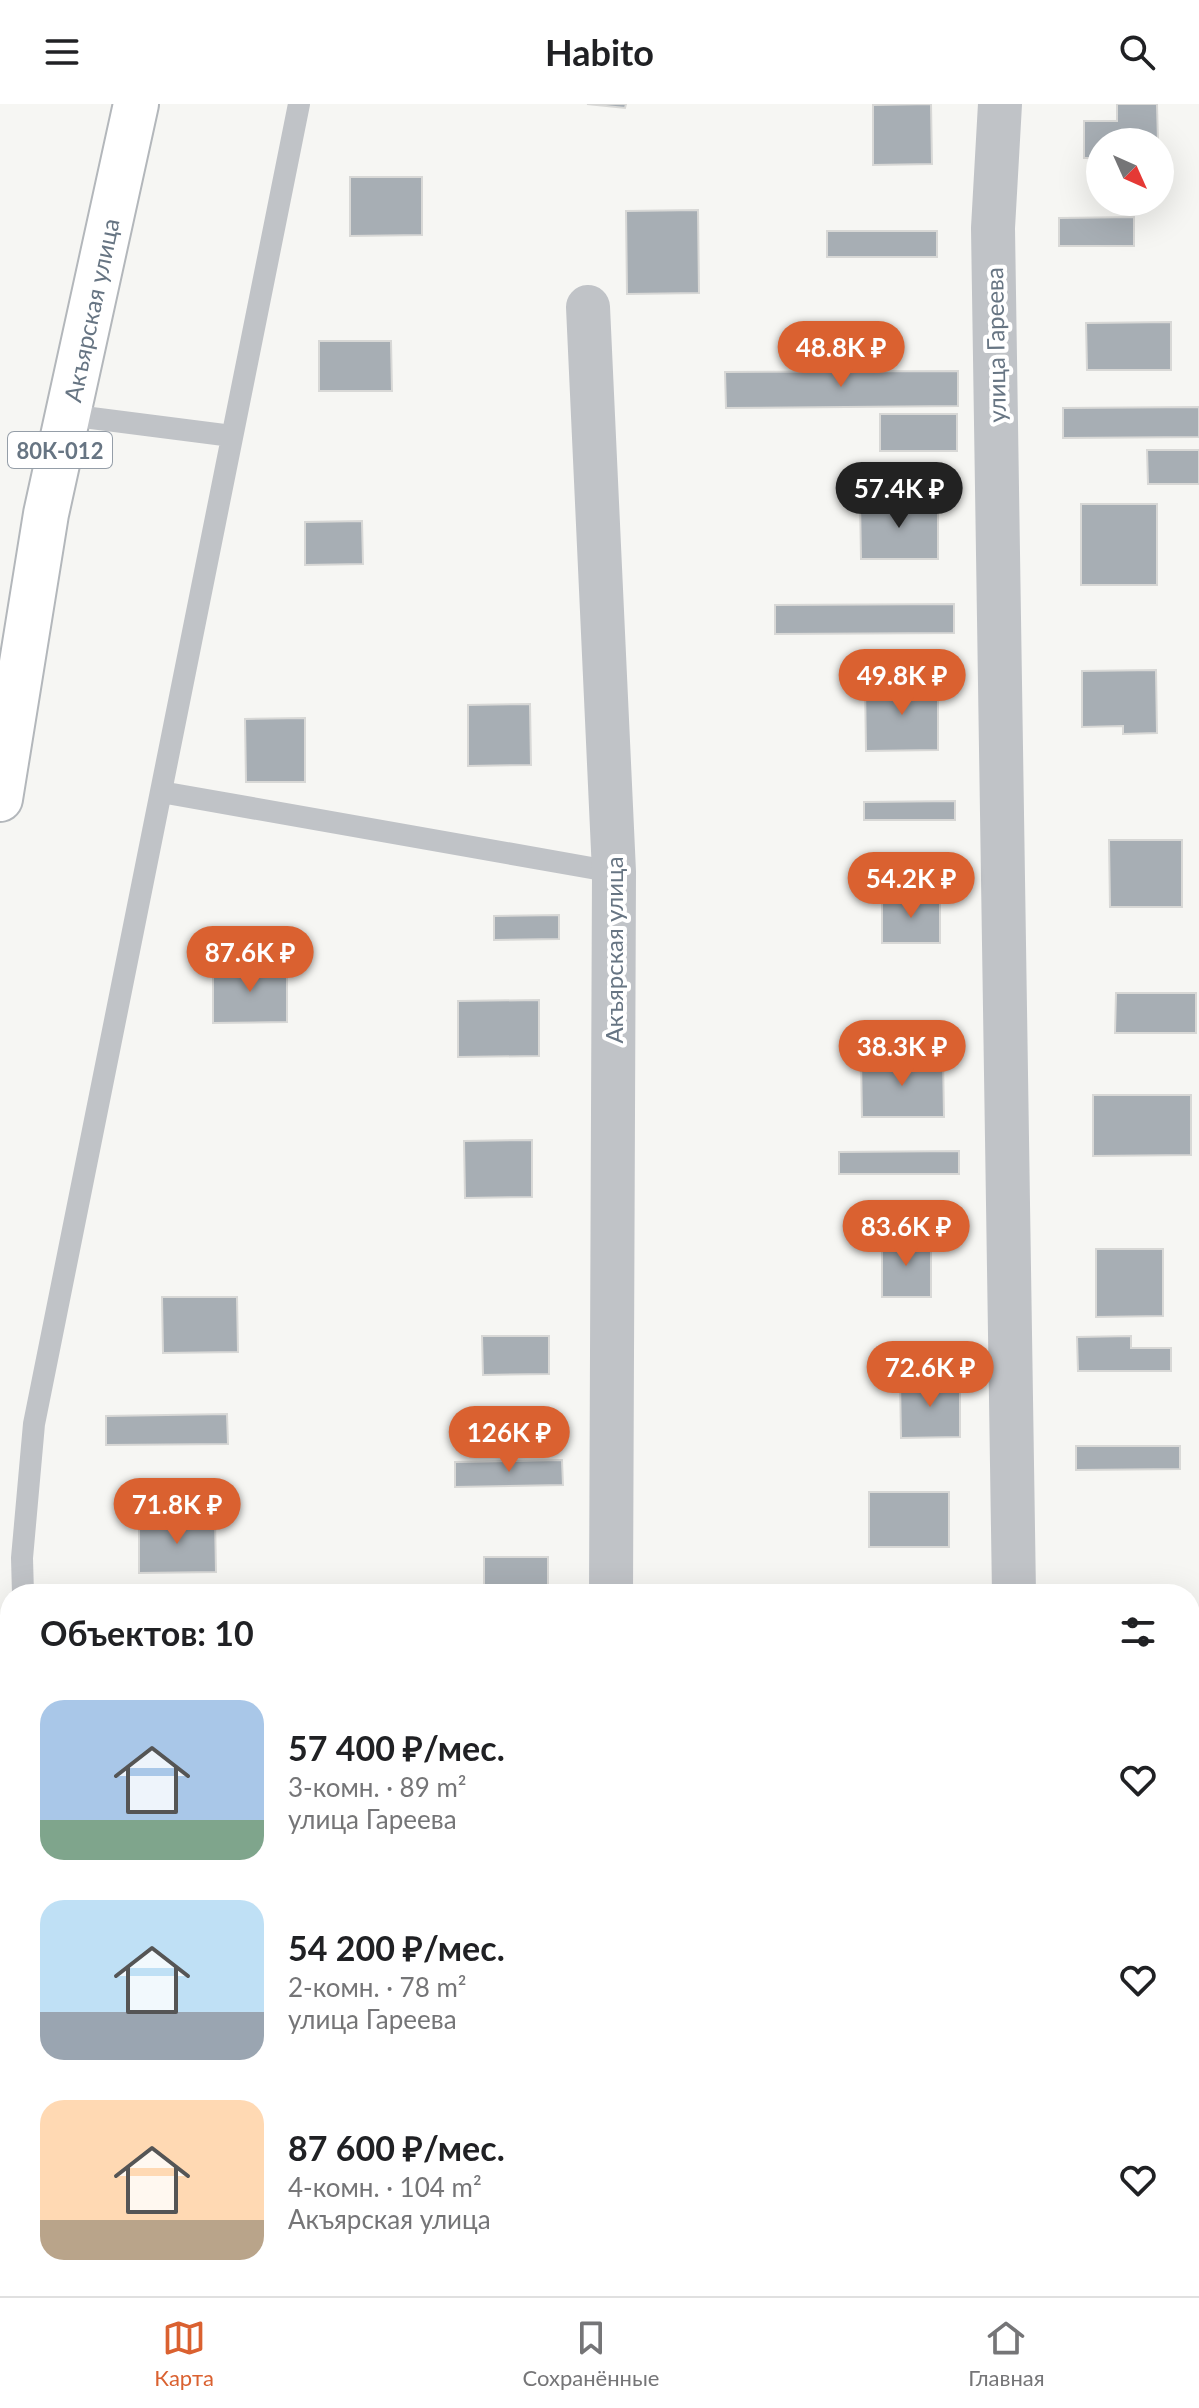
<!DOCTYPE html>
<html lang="ru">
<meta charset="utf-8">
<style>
:root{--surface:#fff;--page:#f6f6f6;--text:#202124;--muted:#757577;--line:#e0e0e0;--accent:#da6130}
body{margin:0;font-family:Lato,sans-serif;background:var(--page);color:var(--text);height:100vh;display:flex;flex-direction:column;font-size:30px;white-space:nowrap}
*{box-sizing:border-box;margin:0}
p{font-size:26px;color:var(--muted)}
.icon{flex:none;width:44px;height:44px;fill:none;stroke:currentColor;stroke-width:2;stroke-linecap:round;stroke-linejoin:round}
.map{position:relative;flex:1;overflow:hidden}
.details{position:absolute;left:0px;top:1480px;width:1200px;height:712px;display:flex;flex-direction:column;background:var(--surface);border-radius:32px 32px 0 0;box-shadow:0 8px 32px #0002}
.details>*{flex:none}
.needle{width:52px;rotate:135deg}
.tools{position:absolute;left:1086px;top:24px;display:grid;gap:16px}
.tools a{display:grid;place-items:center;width:88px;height:88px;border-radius:50%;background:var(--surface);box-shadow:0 8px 32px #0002;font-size:40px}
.price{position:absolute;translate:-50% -68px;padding:0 18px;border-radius:28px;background:var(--accent);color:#fff;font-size:26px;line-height:52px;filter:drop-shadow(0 2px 4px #0008)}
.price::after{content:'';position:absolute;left:50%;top:48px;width:24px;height:18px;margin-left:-12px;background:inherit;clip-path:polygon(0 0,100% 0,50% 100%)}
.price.active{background:#222;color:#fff}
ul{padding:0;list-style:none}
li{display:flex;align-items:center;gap:24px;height:200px;padding:0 40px}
li span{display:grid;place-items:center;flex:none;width:224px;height:160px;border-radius:24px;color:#555}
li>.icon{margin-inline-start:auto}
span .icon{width:96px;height:96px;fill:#fffc;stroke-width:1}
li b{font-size:34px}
h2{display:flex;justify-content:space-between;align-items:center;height:96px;padding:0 40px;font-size:34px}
header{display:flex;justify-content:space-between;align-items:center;height:104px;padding:0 40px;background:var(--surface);font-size:36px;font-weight:700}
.menu{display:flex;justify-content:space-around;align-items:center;height:112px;border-top:2px solid var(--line);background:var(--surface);font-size:22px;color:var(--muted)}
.menu a{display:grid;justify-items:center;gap:4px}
.menu .active{color:var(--accent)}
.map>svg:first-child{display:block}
.building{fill:#a7aeb4;stroke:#d8d8d6;stroke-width:2}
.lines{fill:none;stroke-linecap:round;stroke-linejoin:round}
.primary-casing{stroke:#b3b7bb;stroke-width:48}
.service{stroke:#c0c3c7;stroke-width:22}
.minor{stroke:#c0c3c7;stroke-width:44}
.tertiary{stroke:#c0c3c7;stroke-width:44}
.primary{stroke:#fff;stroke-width:44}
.labels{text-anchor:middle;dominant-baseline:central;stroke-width:8;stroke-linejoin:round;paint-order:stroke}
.shield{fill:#fff;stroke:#959ea8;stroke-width:2}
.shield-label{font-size:22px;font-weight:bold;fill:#677583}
.street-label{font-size:24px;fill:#677583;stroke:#fff}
</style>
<header><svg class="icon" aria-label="menu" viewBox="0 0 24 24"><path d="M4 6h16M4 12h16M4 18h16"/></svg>Habito<svg class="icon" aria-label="search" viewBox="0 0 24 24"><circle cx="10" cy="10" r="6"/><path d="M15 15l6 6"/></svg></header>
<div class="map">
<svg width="1199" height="2192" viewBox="0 0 1199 2192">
<rect width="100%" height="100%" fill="#f6f6f3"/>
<!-- building -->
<path class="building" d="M587,0h39l-1,4z
M931,0l1,60 -59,1v-60z
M1117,0h40l1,38h-58v16h-16v-37h33z
M350,73h72v58l-72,1z
M698,106l1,83 -72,1 -1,-83z
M1134,113v29h-75v-28z
M827,127h110v26h-110z
M1171,218v48h-84l-1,-47z
M319,237h72l1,50h-73z
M958,267v35l-232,2 -1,-36z
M1199,303v30l-136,1v-30z
M880,310h77v37h-77z
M1147,346h52v34h-51z
M938,396v59h-77l-1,-58z
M1081,400h76v81h-76z
M362,417l1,43 -58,1v-43z
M954,500v29l-179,1v-29z
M1156,566l1,63 -34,1v-8l-41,1v-56z
M865,580h73v66l-72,1z
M530,600l1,61 -63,1v-61z
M305,614v64h-59l-1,-63z
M955,697v19h-91v-18z
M1109,736h73v67h-72z
M882,792h58v47h-58z
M559,811v24l-65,1v-24z
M287,862v56l-74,1v-56z
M1116,889h80v40h-81z
M539,896v56l-81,1v-56z
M861,954h82l1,59h-82z
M1093,991h98v60l-98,1z
M532,1036v57l-67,1 -1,-57z
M959,1047v23h-120v-22z
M882,1135h49v58h-49z
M1096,1145h67v67l-67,1z
M162,1193h75l1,55 -75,1z
M482,1232h67v38l-66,1z
M1131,1232v12h40v23h-93l-1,-34z
M877,1243h84v20l-84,1z
M900,1277h60v56l-59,1z
M227,1310l1,30 -122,1v-29z
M1076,1342h104v23l-104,1z
M562,1356l1,25 -108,2v-25z
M869,1388h80v55h-80z
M215,1414l1,54 -77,1v-54z
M484,1453h64v37h-64z
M1190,1693h9l-1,69h-8z
M1190,1888h9v47h-9z
M1190,1986h3v31h-3z
M1190,2148l9,2v42l-71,-10h62z"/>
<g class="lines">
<!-- primary casing -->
<g class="primary-casing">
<path id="primary" d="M0,695l46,-285 90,-410"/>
</g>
<!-- service -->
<path class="service" d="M68,311l164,21
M161,688l453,80
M23,1490l-1,-36 12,-134 265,-1320
M343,2182l45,10"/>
<!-- minor -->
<path class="minor" d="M1000,0l-7,124 21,1366
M588,203l26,565 -3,722
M609,2192v-10"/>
<!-- tertiary -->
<path class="tertiary" d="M1190,1539h9
M932,2192l2,-10"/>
<!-- primary -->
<use href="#primary" class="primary"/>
</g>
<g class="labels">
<!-- shield labels -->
<rect class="shield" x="8" y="328" width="104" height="36" rx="6"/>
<g class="shield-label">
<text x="60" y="346">80К-012</text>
</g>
<!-- street labels -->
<g class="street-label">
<text transform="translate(91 206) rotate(-78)">Акъярская улица</text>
<text transform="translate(995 241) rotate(-91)">улица Гареева</text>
<text transform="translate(613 846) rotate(-90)">Акъярская улица</text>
</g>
</g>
</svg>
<div class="tools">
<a><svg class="needle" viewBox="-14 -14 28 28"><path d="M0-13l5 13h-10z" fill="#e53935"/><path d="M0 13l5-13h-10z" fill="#757577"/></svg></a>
</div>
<b class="price" style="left:841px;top:285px">48.8K ₽</b>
<b class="price active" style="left:899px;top:426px">57.4K ₽</b>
<b class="price" style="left:902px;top:613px">49.8K ₽</b>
<b class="price" style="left:911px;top:816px">54.2K ₽</b>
<b class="price" style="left:250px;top:890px">87.6K ₽</b>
<b class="price" style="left:902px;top:984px">38.3K ₽</b>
<b class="price" style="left:906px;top:1164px">83.6K ₽</b>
<b class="price" style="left:930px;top:1305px">72.6K ₽</b>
<b class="price" style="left:509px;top:1370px">126K ₽</b>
<b class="price" style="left:177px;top:1442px">71.8K ₽</b>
<section class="details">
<h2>Объектов: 10<svg class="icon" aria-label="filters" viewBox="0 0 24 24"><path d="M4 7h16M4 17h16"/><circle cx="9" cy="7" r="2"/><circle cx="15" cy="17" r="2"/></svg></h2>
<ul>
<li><span style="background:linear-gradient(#a9c7e8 75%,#7fa58c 0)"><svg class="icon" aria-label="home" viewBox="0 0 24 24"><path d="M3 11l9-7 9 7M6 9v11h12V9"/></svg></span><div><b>57 400 ₽/мес.</b><p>3-комн. · 89 m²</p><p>улица Гареева</p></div><svg class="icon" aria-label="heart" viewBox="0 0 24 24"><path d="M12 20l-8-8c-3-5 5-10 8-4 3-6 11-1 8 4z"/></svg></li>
<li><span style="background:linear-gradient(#bfe0f5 70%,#9aa5b1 0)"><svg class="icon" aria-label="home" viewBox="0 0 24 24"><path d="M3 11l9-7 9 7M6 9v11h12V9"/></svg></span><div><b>54 200 ₽/мес.</b><p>2-комн. · 78 m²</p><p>улица Гареева</p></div><svg class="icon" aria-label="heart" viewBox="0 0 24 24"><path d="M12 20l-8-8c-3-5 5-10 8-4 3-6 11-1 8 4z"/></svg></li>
<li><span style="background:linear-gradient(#ffd9b3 75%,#b9a48a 0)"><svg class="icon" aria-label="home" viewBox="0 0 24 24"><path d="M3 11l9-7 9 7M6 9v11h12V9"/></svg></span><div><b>87 600 ₽/мес.</b><p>4-комн. · 104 m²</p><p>Акъярская улица</p></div><svg class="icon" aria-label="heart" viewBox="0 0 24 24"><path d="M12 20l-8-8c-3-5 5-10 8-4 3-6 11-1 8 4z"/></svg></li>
</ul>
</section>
</div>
<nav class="menu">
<a class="active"><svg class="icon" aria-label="map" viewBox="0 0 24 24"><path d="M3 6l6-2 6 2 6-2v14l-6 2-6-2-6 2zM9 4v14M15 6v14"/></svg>Карта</a>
<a><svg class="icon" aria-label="saved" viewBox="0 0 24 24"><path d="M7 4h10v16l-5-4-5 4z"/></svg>Сохранённые</a>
<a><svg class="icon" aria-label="home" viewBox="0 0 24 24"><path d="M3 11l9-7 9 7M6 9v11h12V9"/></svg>Главная</a>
</nav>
